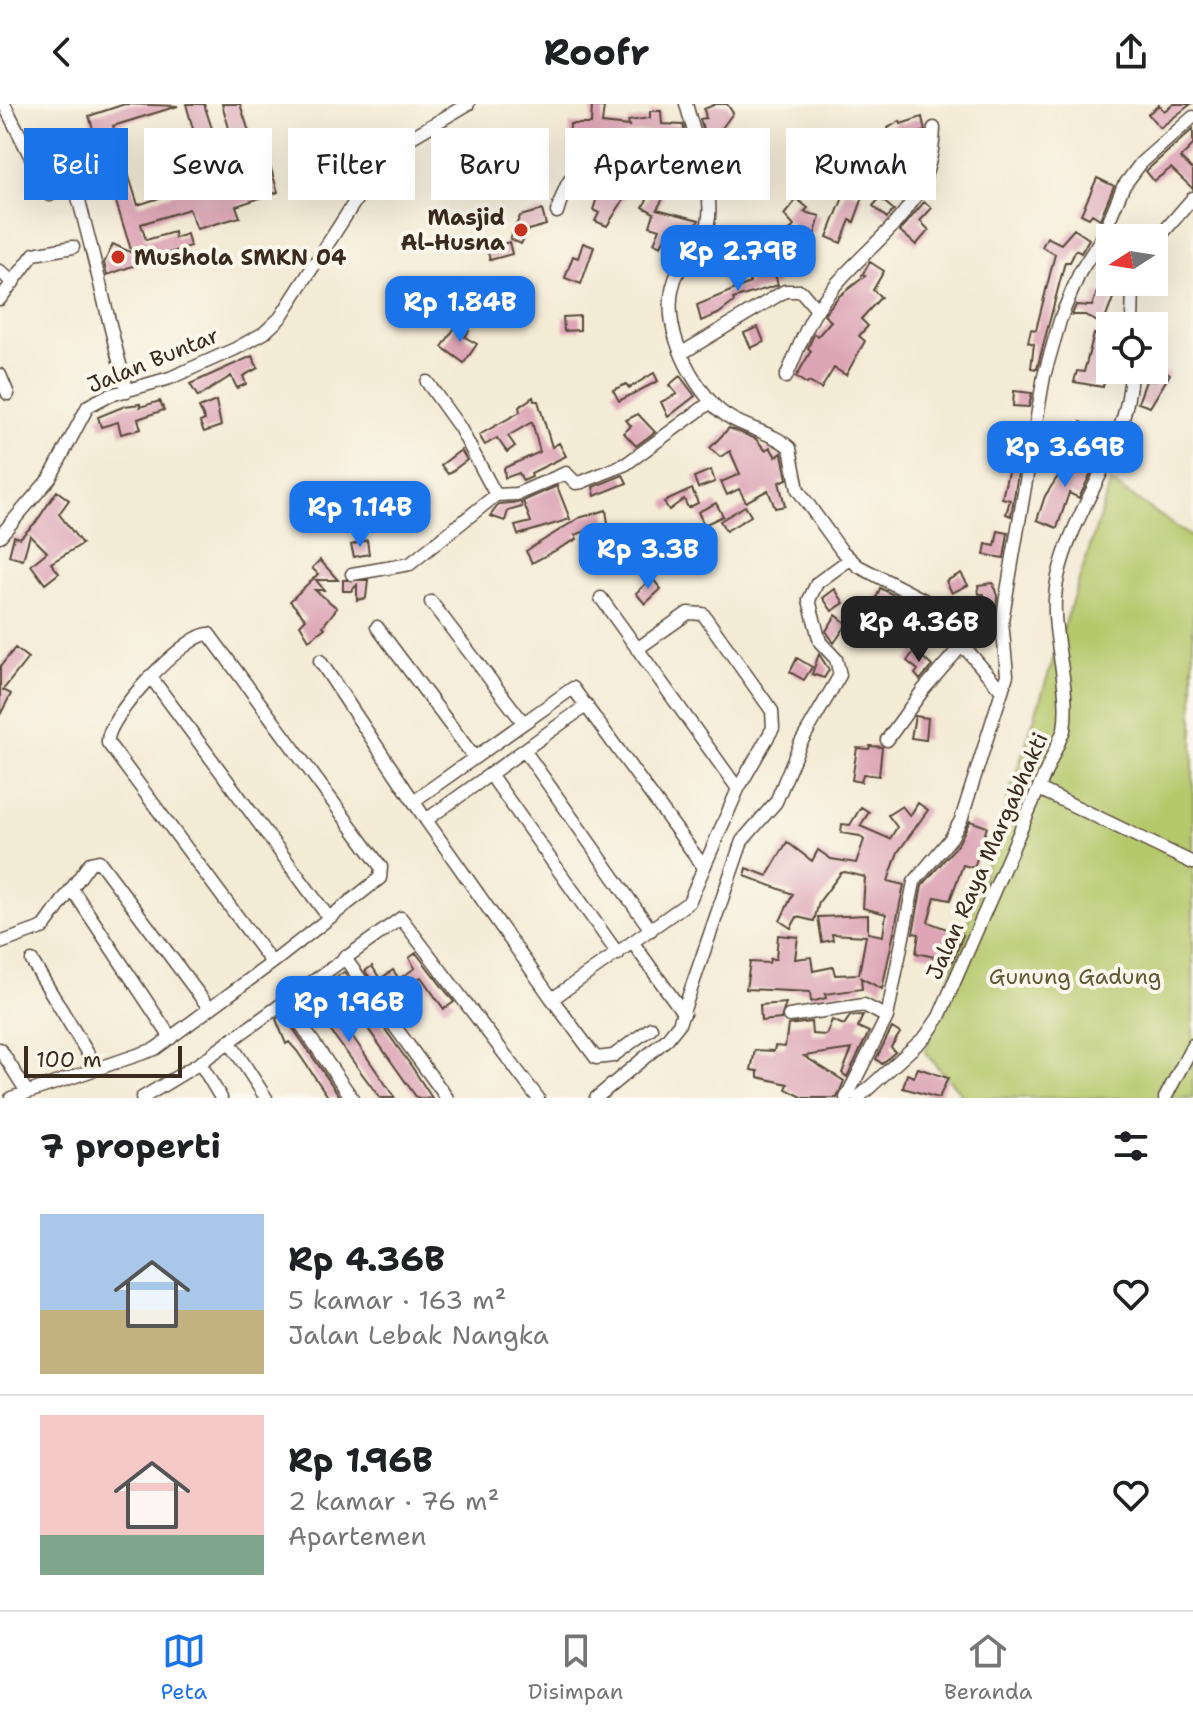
<!DOCTYPE html>
<html lang="id">
<meta charset="utf-8">
<style>
:root{--surface:#fff;--page:#f2f2f2;--text:#202124;--muted:#757577;--line:#e0e0e0;--accent:#1a73e8}
body{margin:0;font-family:"Shantell Sans",sans-serif;background:var(--page);color:var(--text);height:100vh;display:flex;flex-direction:column;font-size:30px;white-space:nowrap}
*{box-sizing:border-box;margin:0}
p{font-size:26px;color:var(--muted)}
.icon{flex:none;width:44px;height:44px;fill:none;stroke:currentColor;stroke-width:2;stroke-linecap:round;stroke-linejoin:round}
.map{position:relative;height:994px;overflow:hidden}
.side{display:flex;flex-direction:column;background:var(--surface);flex:1}
.side>*{flex:none}
.hud{position:absolute;left:24px;top:24px;width:1146px;height:72px;display:flex;gap:16px}
.needle{width:52px;rotate:258deg}
.buttons{position:absolute;left:1096px;top:120px;display:grid;gap:16px}
.buttons a{display:grid;place-items:center;width:72px;height:72px;border-radius:0px;background:var(--surface);box-shadow:0 8px 32px #0002;font-size:40px}
.scale{position:absolute;left:24px;bottom:20px;width:158px;box-sizing:border-box;padding-left:8px;border:4px solid #3b2a1e;border-top:0;font-size:22px;line-height:28px;white-space:nowrap;color:#3b2a1e;-webkit-text-stroke:6px #fbf7ec;paint-order:stroke}
.price{position:absolute;translate:-50% -68px;padding:0 18px;border-radius:16px;background:var(--accent);color:#fff;font-size:26px;line-height:52px;filter:drop-shadow(0 2px 4px #0008)}
.price::after{content:'';position:absolute;left:50%;top:48px;width:24px;height:18px;margin-left:-12px;background:inherit;clip-path:polygon(0 0,100% 0,50% 100%)}
.price.selected{background:#222;color:#fff}
ul{padding:0;list-style:none}
li{display:flex;align-items:center;gap:24px;height:200px;padding:0 40px}
li+li{border-top:2px solid var(--line)}
li span{display:grid;place-items:center;flex:none;width:224px;height:160px;border-radius:0px;color:#555}
li>.icon{margin-inline-start:auto}
span .icon{width:96px;height:96px;fill:#fffc;stroke-width:1}
li b{font-size:34px}
h2{display:flex;justify-content:space-between;align-items:center;height:96px;padding:0 40px;font-size:34px}
.chip{padding:0 28px;border-radius:0px;background:var(--surface);box-shadow:0 8px 32px #0002;font-size:28px;line-height:72px}
.chip.selected{background:var(--accent);color:#fff}
header{display:flex;justify-content:space-between;align-items:center;height:104px;padding:0 40px;background:var(--surface);font-size:36px;font-weight:700}
.dock{display:flex;justify-content:space-around;align-items:center;height:112px;border-top:2px solid var(--line);background:var(--surface);font-size:22px;color:var(--muted)}
.dock a{display:grid;justify-items:center;gap:4px}
.dock .selected{color:var(--accent)}
.map>svg:first-child{display:block}
.green{fill:#b6c86c;stroke:#787945;stroke-width:2}
.building{fill:#dda5b6}
.lines{fill:none;stroke-linecap:round;stroke-linejoin:round}
.minor-casing{stroke:#574739;stroke-width:15}
.minor{stroke:#fff;stroke-width:12}
.poi-dot{fill:#c8321e;stroke:#fbf7ec;stroke-width:3}
.labels{text-anchor:middle;dominant-baseline:central;stroke-width:8;stroke-linejoin:round;paint-order:stroke}
.poi-label{font-size:22px;font-weight:bold;fill:#3b2a1e;stroke:#fbf7ec;text-anchor:end}
.street-label{font-size:22px;fill:#3b2a1e;stroke:#fbf7ec}
.park-label{font-size:22px;fill:#605935;stroke:#fbf7ec}
</style>
<header><svg class="icon" aria-label="back" viewBox="0 0 24 24"><path d="M15 5l-7 7 7 7"/></svg>Roofr<svg class="icon" aria-label="share" viewBox="0 0 24 24"><path d="M12 15V3M7 8l5-5 5 5M5 13v7h14v-7"/></svg></header>
<div class="map">
<svg width="1193" height="994" viewBox="0 0 1193 994">
<rect width="100%" height="100%" fill="#fbf7ec"/>
<filter id="ink" filterUnits="userSpaceOnUse"><feTurbulence type="fractalNoise" baseFrequency=".0125" numOctaves="2"/><feDisplacementMap in="SourceGraphic" scale="16" xChannelSelector="R" yChannelSelector="G"/><feConvolveMatrix kernelMatrix="1 2 1 2 8 2 1 2 1" color-interpolation-filters="sRGB"/></filter>
<filter id="wash" filterUnits="userSpaceOnUse"><feTurbulence type="fractalNoise" baseFrequency=".006" numOctaves="4" result="noise"/><feDisplacementMap in="SourceGraphic" scale="32" xChannelSelector="R" yChannelSelector="G"/><feGaussianBlur stdDeviation="1.8" result="paint"/><feColorMatrix in="noise" values="0 0 0 0 0 0 0 0 0 0 0 0 0 0 0 0 0 1.4 0 .05"/><feComposite in="paint" operator="in"/></filter>
<g filter="url(#wash)">
<rect width="100%" height="100%" fill="#f4ebd5"/>
<!-- green -->
<path class="green" d="M1111,378l82,56v560h-228l-40,-45z"/>
<g id="blocks">
<!-- building -->
<path class="building" d="M125,0l53,2 -65,20 25,79 70,-23 -22,-78h18l27,84 27,-8 -5,-16 15,-5 10,33 -42,14 4,11 -43,12 -8,-20 -48,15 5,16 28,-8 1,6 12,-4 3,12 -83,29 -3,-12 9,-19 19,9 -43,-137z
M222,0h18l15,46 -18,6z
M716,0h11l6,9 -11,15 -17,8 -5,-17 6,-1 -2,-9z
M1174,0h17l-31,24 -12,-14 11,-9 5,6z
M592,2l12,1 -2,16 27,3 -1,-5 22,-3v-7h11l1,13 21,1 4,15 -22,-7 -24,-1 -17,3v7l-14,-1v7h-13l1,5 -20,7 -9,-3 1,-33h21z
M922,13l3,14 -30,11 -7,-14 12,-7 1,3z
M1193,25v16l-13,13 13,12v19l-22,-21 -17,13 -8,-10z
M732,39l13,2 -3,17 12,3 -8,29 -29,-2 -1,-12z
M657,57v5l18,2 -2,14 -45,-6 1,-9 14,1v-6z
M516,67l5,16 -30,8 -3,-15z
M1097,74l17,8 -14,33 -8,-5 -3,4 -8,-4z
M601,81l25,11 -19,30 -12,-5 4,-8 -6,-3z
M652,86l12,7 -7,12 42,11 -12,21 -20,-8 -6,13 -7,-3 6,-14 -10,-3 4,-13 -11,-6z
M846,86l17,7 -9,25 -4,-2 -9,23 -14,-6z
M880,94l14,12 -7,8 -14,-12z
M797,95l11,9 -4,4 16,4 -5,18 -9,-3 -13,15 -9,-9 10,-11 -10,-11z
M924,98l8,6 -12,13 9,9 -13,15 -16,-14z
M542,106l4,15 -18,5 -7,14 -11,-5 10,-23z
M1074,125l15,10 -8,14 -5,-3 -6,12h-5l-28,107 -6,-1 3,-24 -6,-2 3,-13 5,1 19,-76 -13,-7 5,-10 14,7z
M509,138l3,12 -22,6 -3,-11z
M583,139l11,4 -13,37 -16,-6 8,-22 5,2z
M870,158l14,9 -11,19 8,7 -20,22 7,7 -9,10 6,5 -19,34 -12,-7 -13,21 -12,-7 -2,2 -11,-7 15,-26 -3,-3 6,-14 4,2 13,-15 -7,-6 14,-18 27,-21 -3,-1z
M773,163l5,18 -45,14 1,3 -16,12 -17,7 -4,-16 53,-22 -3,-9z
M1097,188l16,6 -10,27 -18,-10h-13l4,-10 16,1z
M580,212v14l-16,1 -1,-14z
M458,219l11,8 -4,6 12,7 -13,19 -22,-16z
M758,223l6,15 -13,6 -7,-15z
M1094,230l16,8v26h-3l-4,19 -29,-5 3,-11 7,1z
M252,252l6,12 -15,8 3,8 -9,4 -6,-12 -33,21 -8,-13z
M1154,261l16,9 -20,33 -12,-4 9,-25 7,3z
M654,269l4,8 -39,20 -6,-11 13,-6 3,4z
M680,272l15,20 -27,21 -7,-15 16,-8 -8,-9z
M1014,287l18,2 -3,14 -16,-1z
M533,293l1,4h4l14,46 7,-4 7,13 -35,17 1,4 -9,4 -4,-8 -14,5 -1,-10 36,-16 -8,-30 -24,14 7,10 -8,6 -10,-14 -12,7 -6,-10 41,-23 -1,-5z
M160,297l4,9 -26,9 3,10 -20,5 -3,-12 -17,5 -3,-10 27,-11 15,-2v3z
M216,297l5,25 -17,6 -4,-10 5,-2 -6,-12z
M638,310l17,18 -19,14 -12,-13 7,-7 -5,-6z
M1081,318l11,5 -12,26 -11,-5z
M729,324l27,11 9,11 5,-3 6,10 6,-4 5,26 -8,3 6,24 -10,2 -7,-18 -22,12 -7,-13 -12,6 -6,-13 19,-8 -10,-23 -10,6 -10,-9z
M461,346l6,10 -19,14 -7,-9z
M1074,348l21,13 -16,33 -10,-5 -12,35 -20,-8 8,-24z
M1011,355l9,2 -9,55 -5,-2 4,-14 -8,-2z
M711,366l4,12 -17,6 -4,-11z
M623,371l4,8 -32,13 -2,-9z
M557,382l13,33 -52,16 -3,-9 16,-4 -8,-21z
M692,385l6,14 -10,5 -4,-9 -15,11 -5,-8z
M57,387l12,9 -10,14 23,30 -31,19 8,10 -14,11 -14,-19 16,-13 -17,-17 -7,25 -14,-4 5,-20 6,2 16,-16z
M521,398l1,5 -14,4 -3,10 -15,-5 9,-12z
M716,399l7,13 -19,9 -6,-13z
M745,402l6,10 -25,15 -6,-10z
M606,406l3,20 -14,4 -1,-6 -19,7 2,4 -45,24 -6,-12 53,-33z
M998,427l10,2 -4,25 -20,-3 2,-11 9,2z
M367,436l2,14 -15,3 -3,-12z
M320,456l18,20h-22l8,10h-9l22,18 -14,18 2,2 -16,12 -9,-15 6,-6 -16,-18 28,-27 -6,-6z
M961,469l7,12 -16,8 -6,-12z
M652,474l9,11 -16,15 -9,-11z
M343,476h25l-2,18 -9,2v-15l-6,6h-8z
M993,479l4,13 -2,44h-13l-2,-27h6l-2,-19h-5l-1,-9z
M880,484l29,15 -17,20h-9l-1,-22 -6,-2z
M835,485l9,14 -12,8 -9,-13z
M912,500l8,6 -14,23 11,3 -3,9 -14,-5z
M836,511l11,9 -13,19 -8,-12z
M15,544l13,10 -25,32 8,4 -11,21v-48z
M915,546l17,16 -12,14 -5,-6 3,-4 -11,-9z
M819,550l10,16 -5,8 -12,-4z
M797,554l15,9 -8,13 -14,-8z
M915,612l13,2 -2,22 -15,-2z
M870,642l12,1 -3,29 -16,-2 -2,8 -9,-2 5,-32 12,1z
M918,699l10,7 -30,42 -10,29 16,4 -22,104 -21,-11 1,11 -37,5 1,4 -15,4 -1,-10 -64,-3 4,-27 19,1 1,-4h6l2,-24 20,2 -3,22 16,-2 2,14 20,-4 2,8 24,-1 7,-38 -34,-2 1,6 -11,2 -4,-25 50,-2v18l15,3 3,-22 -23,-6 2,-31 -20,-5 -4,1 -22,29 -5,19 -17,-4 -6,11 -11,-7 13,-27 -48,-18 2,-8 20,8 20,-34 25,19 6,-11 13,9 25,4 8,-23 -4,-4 -19,-3 1,-9 8,1 11,-18 8,5 -9,14 30,13 7,-12 -9,-12 14,-9 8,10z
M970,717l17,6 -13,41 -11,-3 -13,35 -15,-3 -7,25 35,13 -10,26 -37,-8 3,-19 -6,-1 9,-47 36,-42z
M416,849l38,49 -10,7 -23,-32 -27,18 19,24 -5,4 -10,-7 -33,-45 7,-5 8,13 13,-9 6,9 16,-11 -6,-10z
M344,868l68,95 20,31h-15l-77,-109 -7,-10z
M318,885l17,22 60,87h-15l-59,-80 -14,-21z
M786,899l-5,16 -20,2 -1,-16z
M283,910l58,84h-12l-32,-47 -8,-9 -3,2 -10,-25z
M863,911l-5,12 11,5 -22,45 -5,-4 10,-24 -48,7 40,25 -7,17h-33l-18,-9 2,-5 -30,-7v-6l-7,-1 4,-20 19,1 1,-5 10,1 3,-22 23,-3 1,12 14,1 6,-15 12,5 6,-9z
M892,924l8,5 -9,14 4,5 -13,12 -6,-5z
M918,964l30,10 -9,20 -36,-10 4,-14 7,3z"/>
</g>
</g>
<g filter="url(#ink)">
<use href="#blocks" fill-opacity="0" stroke="#574739" stroke-width="2"/>
<g class="lines">
<!-- minor casing -->
<g class="minor-casing">
<path id="minor" d="M4,0l46,91
M686,0c8,29 29,91 22,119 -5,18 -21,31 -29,47 -22,43 3,98 33,133 21,25 58,26 78,45l8,42 43,60 17,16 66,34 78,91
M72,72c21,72 35,142 55,215
M557,108c6,-20 13,-44 36,-49 12,-3 21,1 30,-8l75,-6
M1154,139l39,-45
M0,167l13,12
M0,195l34,-45 39,-7
M1132,222l1,-44
M682,249l103,-62h16l16,19
M0,271l8,19
M786,273c10,-22 18,-47 31,-67 43,-68 115,-90 117,-182
M427,278l33,46 36,67
M0,432l50,-58 38,-72 19,-10 63,-18 65,-29 29,-16 16,-15 92,-143 23,-28 73,-43
M352,470l58,-10 86,-69 21,-1 49,-21 10,10 6,-1 44,-18 85,-62
M601,494l137,191
M431,498l91,119
M377,523l97,130
M209,530l172,233 -1,11 -108,85 -164,-220c-4,-24 77,-109 101,-109z
M320,557l106,159 126,179 137,-97 49,-113 35,-61 -1,-17 -69,-97 -15,-1 -51,36
M150,572l179,242
M887,636l36,-50 40,-46
M524,646l127,180
M490,670l128,180
M1039,685l154,74
M415,696l158,-112 130,178
M426,716l161,-115
M72,785l99,149
M0,839l44,-16 46,-64 9,-2 110,147
M633,839l51,71
M344,853l103,141
M32,857l64,106
M552,895l44,59 17,-2 38,-28
M284,896l68,98
M789,912l75,-11 23,12
M229,937l37,57
M0,945l27,43
M200,959l21,35
M11,994l144,-49 117,-86
M142,994l58,-35 201,-145 137,180
M596,994l71,-59 12,-15 63,-183 34,-39 24,-58 40,-69 -4,-16 -16,-17 -11,-42 8,-17 33,-24
M846,994l41,-81 27,-135 37,-44 10,-18 46,-145 -5,-54 42,-245 17,-59 19,-45 22,-35 21,-50 18,-24 52,-46
M858,994l68,-62 13,-19 125,-287c8,-51 -18,-101 -6,-153 16,-73 71,-129 73,-207
M1165,994l28,-53"/>
</g>
<!-- minor -->
<use href="#minor" class="minor"/>
</g>
</g>
<!-- markers -->
<g class="poi-dot">
<circle cx="521" cy="126" r="8"/>
<circle cx="118" cy="153" r="8"/>
</g>
<g class="labels">
<!-- poi labels -->
<g class="poi-label">
<text x="505" y="113">Masjid<tspan x="505" dy="25">Al-Husna</tspan></text>
<text x="134" y="153" text-anchor="start">Mushola SMKN 04</text>
</g>
<!-- street labels -->
<g class="street-label">
<text transform="translate(153 256) rotate(-22)">Jalan Buntar</text>
<text transform="translate(987 752) rotate(-66)">Jalan Raya Margabhakti</text>
</g>
<!-- park labels -->
<g class="park-label">
<text x="1075" y="872">Gunung Gadung</text>
</g>
</g>
</svg>
<div class="buttons">
<a><svg class="needle" viewBox="-14 -14 28 28"><path d="M0-13l5 13h-10z" fill="#e53935"/><path d="M0 13l5-13h-10z" fill="#757577"/></svg></a>
<a><svg class="icon" aria-label="locate" viewBox="0 0 24 24"><circle cx="12" cy="12" r="6"/><path d="M12 2v4M12 18v4M2 12h4M18 12h4"/></svg></a>
</div>
<div class="scale">100 m</div>
<b class="price" style="left:738px;top:189px">Rp 2.79B</b>
<b class="price" style="left:460px;top:240px">Rp 1.84B</b>
<b class="price" style="left:1065px;top:385px">Rp 3.69B</b>
<b class="price" style="left:360px;top:445px">Rp 1.14B</b>
<b class="price" style="left:648px;top:487px">Rp 3.3B</b>
<b class="price selected" style="left:919px;top:560px">Rp 4.36B</b>
<b class="price" style="left:349px;top:940px">Rp 1.96B</b>
<div class="hud">
<a class="chip selected">Beli</a>
<a class="chip">Sewa</a>
<a class="chip">Filter</a>
<a class="chip">Baru</a>
<a class="chip">Apartemen</a>
<a class="chip">Rumah</a>
</div>
</div>
<section class="side">
<h2>7 properti<svg class="icon" aria-label="filters" viewBox="0 0 24 24"><path d="M4 7h16M4 17h16"/><circle cx="9" cy="7" r="2"/><circle cx="15" cy="17" r="2"/></svg></h2>
<ul>
<li><span style="background:linear-gradient(#a9c7e8 60%,#c2b280 0)"><svg class="icon" aria-label="home" viewBox="0 0 24 24"><path d="M3 11l9-7 9 7M6 9v11h12V9"/></svg></span><div><b>Rp 4.36B</b><p>5 kamar · 163 m²</p><p>Jalan Lebak Nangka</p></div><svg class="icon" aria-label="heart" viewBox="0 0 24 24"><path d="M12 20l-8-8c-3-5 5-10 8-4 3-6 11-1 8 4z"/></svg></li>
<li><span style="background:linear-gradient(#f6c9c9 75%,#7fa58c 0)"><svg class="icon" aria-label="home" viewBox="0 0 24 24"><path d="M3 11l9-7 9 7M6 9v11h12V9"/></svg></span><div><b>Rp 1.96B</b><p>2 kamar · 76 m²</p><p>Apartemen</p></div><svg class="icon" aria-label="heart" viewBox="0 0 24 24"><path d="M12 20l-8-8c-3-5 5-10 8-4 3-6 11-1 8 4z"/></svg></li>
</ul>
</section>
<nav class="dock">
<a class="selected"><svg class="icon" aria-label="map" viewBox="0 0 24 24"><path d="M3 6l6-2 6 2 6-2v14l-6 2-6-2-6 2zM9 4v14M15 6v14"/></svg>Peta</a>
<a><svg class="icon" aria-label="saved" viewBox="0 0 24 24"><path d="M7 4h10v16l-5-4-5 4z"/></svg>Disimpan</a>
<a><svg class="icon" aria-label="home" viewBox="0 0 24 24"><path d="M3 11l9-7 9 7M6 9v11h12V9"/></svg>Beranda</a>
</nav>
